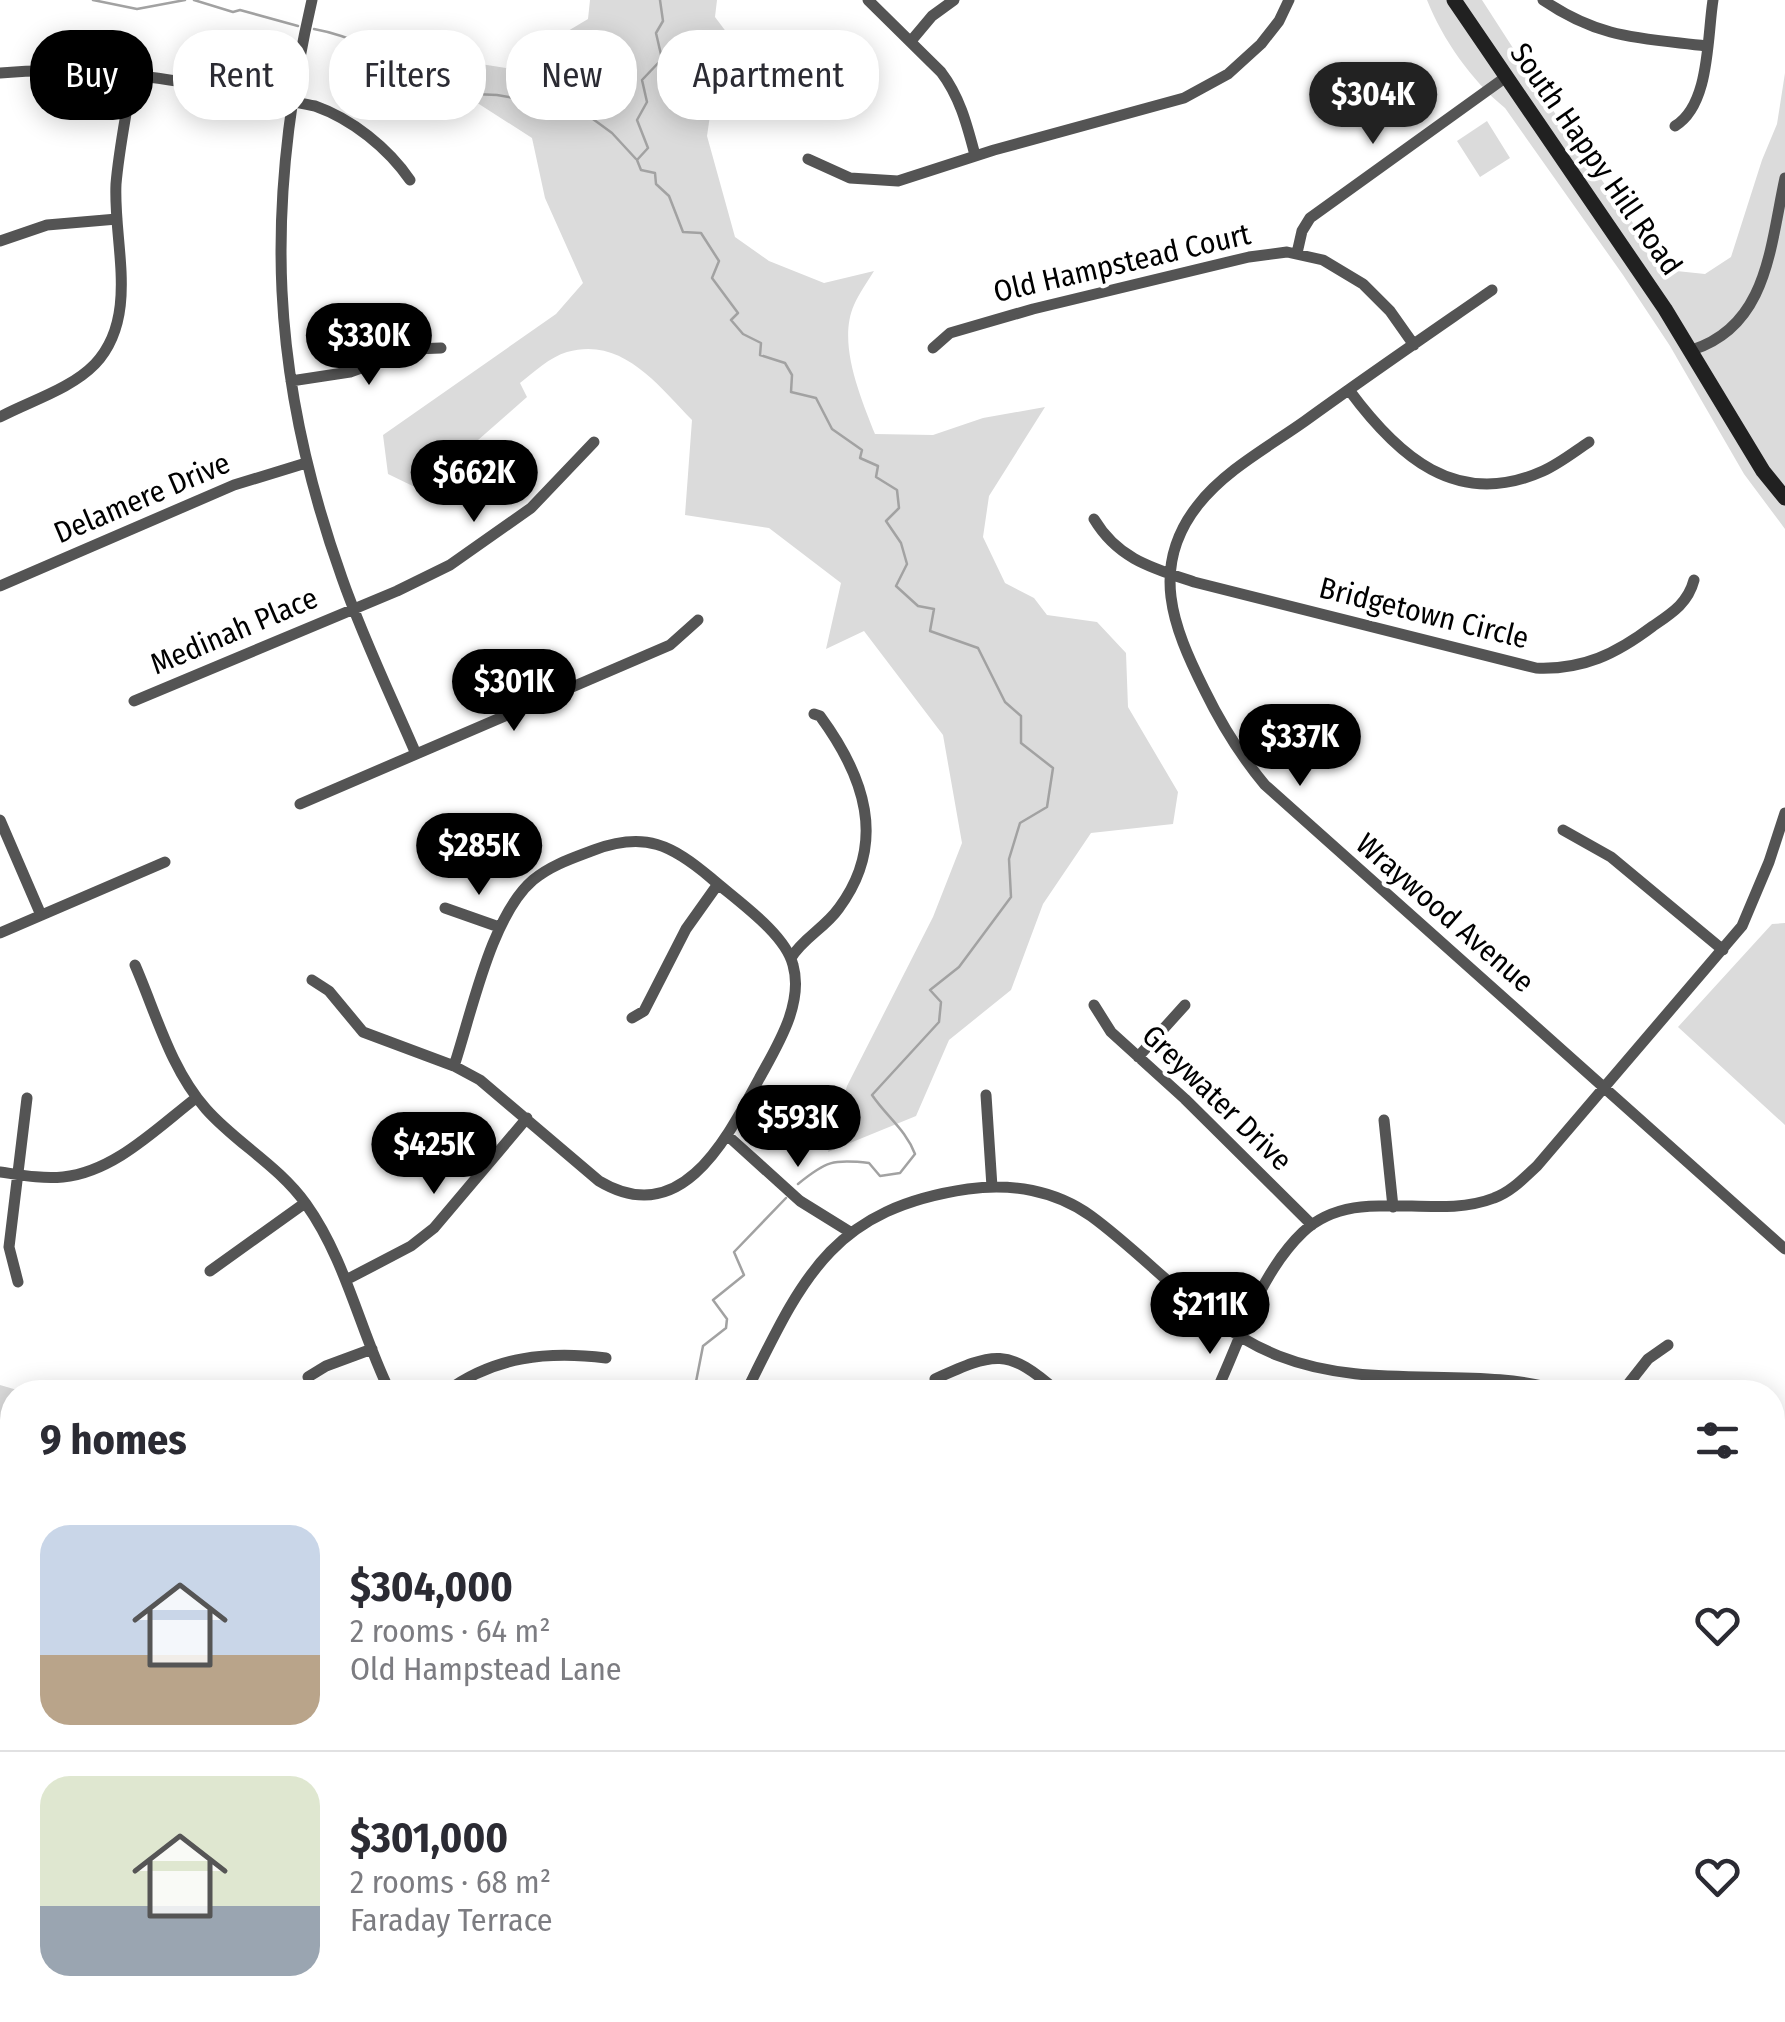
<!DOCTYPE html>
<meta charset="utf-8">
<style>
:root{--surface:#fff;--page:#f2f2f3;--text:#2b2b33;--muted:#7c7c81;--line:#e1e1e2;--accent:#000}
body{margin:0;font-family:"Fira Sans Condensed",sans-serif;background:var(--page);color:var(--text);height:100vh;display:flex;flex-direction:column;font-size:38px;white-space:nowrap}
*{box-sizing:border-box;margin:0}
p{font-size:32px;color:var(--muted)}
.icon{flex:none;width:55px;height:55px;fill:none;stroke:currentColor;stroke-width:2;stroke-linecap:round;stroke-linejoin:round}
.map{position:relative;flex:1;overflow:hidden}
.side{position:absolute;left:0px;top:1380px;width:1785px;height:642px;display:flex;flex-direction:column;background:var(--surface);border-radius:40px 40px 0 0;box-shadow:0 5px 25px #0003}
.side>*{flex:none}
.hud{position:absolute;left:30px;top:30px;width:1000px;height:90px;display:flex;gap:20px}
.price{position:absolute;translate:-50% -85px;padding:0 22px;border-radius:35px;background:var(--accent);color:#fff;font-size:32px;line-height:65px;filter:drop-shadow(0 2px 5px #0008)}
.price::after{content:'';position:absolute;left:50%;top:60px;width:30px;height:22px;margin-left:-15px;background:inherit;clip-path:polygon(0 0,100% 0,50% 100%)}
.price.on{background:#222;color:#fff}
ul{padding:0;list-style:none}
li{display:flex;align-items:center;gap:30px;height:250px;padding:0 40px}
li+li{border-top:2px solid var(--line)}
li span{display:grid;place-items:center;flex:none;width:280px;height:200px;border-radius:30px;color:#555}
li>.icon{margin-inline-start:auto}
span .icon{width:120px;height:120px;fill:#fffc;stroke-width:1}
li b{font-size:42px}
h2{display:flex;justify-content:space-between;align-items:center;height:120px;padding:0 40px;font-size:42px}
.pill{padding:0 35px;border-radius:40px;background:var(--surface);box-shadow:0 5px 25px #0003;font-size:35px;line-height:90px}
.pill.on{background:var(--accent);color:#fff}
.map>svg:first-child{display:block}
.green{fill:#dbdbdb}
.lines{fill:none;stroke-linecap:round;stroke-linejoin:round}
.stream{stroke:#a2a2a2;stroke-width:2.5}
.street{stroke:#545454;stroke-width:11}
.secondary{stroke:#212121;stroke-width:15}
.labels{text-anchor:middle;dominant-baseline:central;stroke-width:8;stroke-linejoin:round;paint-order:stroke}
.street-label{font-size:30px;fill:#000;stroke:#fff}
</style>
<div class="map">
<svg width="1785" height="2022" viewBox="0 0 1785 2022">
<rect width="100%" height="100%" fill="#fff"/>
<!-- green -->
<path class="green" d="M590,0h127l-2,17 24,32 -25,39 -7,48 28,101 34,24 55,22 50,-12c-7,11 -15,23 -20,34 -17,38 7,93 21,129l58,1 50,-17 62,-11 -56,89 -6,41 22,46 29,15 13,17 50,7 29,31 2,54 50,85 -5,32 -82,9 -48,71 -32,86 -62,50 -33,76 -88,36 19,-66 86,-169 29,-74 -19,-108 -79,-104 -38,18 15,-66 -72,-55 -84,-13 7,-95c-34,-35 -70,-84 -125,-68 -17,5 -33,20 -47,31l7,14 -106,93 -33,-16 -5,-39 173,-121 27,-31 -38,-85 -13,-60 -81,-52 -9,-17 13,-9 51,8 82,-49z
M1427,0h55l87,135 98,135 38,4 26,-17 31,-97 15,-36 8,-51v456l-41,-55 -74,-128 -47,-71 -118,-167c-34,-28 -62,-68 -78,-108z
M1487,121l23,37 -30,19 -23,-36z
M1785,923v202l-107,-98 94,-103z
M0,1385l24,7h-12v618h583l-4,9 -5,3h-586z
M1785,1610v375l-12,18 -1,-371z
M1016,2010h530l-11,12h-533z
M1562,2010h206l-9,12h-185z"/>
<g class="lines">
<!-- stream -->
<path class="stream" d="M93,0l44,9 48,-9
M194,0l39,12 7,-2 58,16
M660,0l3,21 -7,12 6,26 -20,21 5,22 -10,18 11,28 -11,12 4,10 14,3 1,11 13,12 14,36 18,1 18,28 -7,17 26,35 -7,7 12,14 18,9 -1,12 25,8 7,12 -1,17 25,6 16,31 30,21 -2,8 18,8 -2,11 21,13 2,18 -13,13 15,22 6,21 -11,22 22,20 16,3 -4,22 48,17 27,54 16,14v27l32,25 -6,39 -27,16 -11,36 2,38 -52,70 -29,23 11,12 -2,20 -67,73c15,22 34,35 43,59l-15,19 -20,3 -11,-13c-36,-4 -43,-2 -71,21
M314,29c28,5 91,28 106,52l15,3 15,9 47,2 61,11 20,-1 4,6 30,22 24,26
M694,1392l9,-46 23,-18 1,-9 -14,-19 31,-25 -10,-23 52,-54"/>
<!-- street -->
<path class="street" d="M312,0c-48,207 -42,377 30,578 21,60 49,118 74,176
M868,0l73,72c19,25 26,53 34,83
M1543,0c57,39 97,38 163,46
M911,41l21,-25 22,-16
M0,73c105,-10 212,13 315,33 37,13 73,42 95,74
M1675,126c35,-21 32,-88 38,-126
M808,159l42,19 48,3 96,-31 190,-52 44,-24 33,-30 18,-23 10,-21
M0,241l47,-16 70,-6
M1297,253l5,-22 8,-13 196,-141
M1492,290c-62,43 -125,86 -187,131 -35,25 -80,49 -107,84 -49,62 -25,122 6,184 17,35 36,66 61,96l520,464
M933,348l17,-15 83,-24 216,-52 38,-5 36,8 40,24 27,27 24,34
M1692,350c76,-24 78,-104 93,-172
M291,381l59,-9 64,-23 27,-1
M1349,390c48,65 107,120 194,81 16,-7 31,-19 46,-29
M0,417c30,-16 71,-28 95,-53 45,-48 18,-121 21,-180 3,-36 11,-72 16,-108
M1094,519c24,40 58,49 100,63l342,86c47,2 80,-14 117,-42 19,-13 35,-23 41,-46
M0,586l234,-101 72,-22
M134,701l263,-110 53,-26 81,-57 63,-66
M300,804l370,-159 28,-25
M0,820l41,95
M1563,830l48,27 112,93
M445,908l54,19
M0,933l165,-71
M791,958c12,-20 34,-30 48,-50 49,-66 25,-132 -19,-192l-6,-2
M135,965c21,48 35,103 71,144 30,34 72,56 100,95 40,56 54,127 84,188
M312,980l17,11 34,41 91,34 26,14 119,101c82,49 127,-41 160,-102 18,-33 45,-75 34,-114 -8,-32 -57,-65 -82,-87 -39,-33 -66,-47 -117,-28 -21,8 -43,15 -61,30 -42,36 -61,132 -79,186
M1094,1005l17,27 74,67 127,126
M632,1018l12,-7 42,-82 32,-45
M1138,1057l47,-52
M986,1095l6,92
M1384,1120l9,87
M728,1136l72,65 50,31
M0,1172c21,3 41,7 63,5 51,-5 94,-49 133,-79
M210,1271l95,-68
M346,1280l65,-34 23,-18 93,-110
M18,1282l-9,-35 18,-149
M1378,1376v16
M308,1377l18,-11 46,-17
M935,1379c60,-27 72,-32 123,13
M446,1392c48,-36 102,-41 160,-34
M746,1392c56,-113 85,-183 222,-203 43,-6 87,1 123,27 63,46 114,111 188,140 94,37 196,7 286,36
M1216,1392c25,-53 43,-118 87,-160 52,-49 130,-10 191,-34 17,-6 30,-20 43,-32l205,-240 27,-64 16,-49
M1622,1392l26,-33 20,-14
M0,1484l12,11
M1772,1484l13,5
M1772,1498l13,5
M0,1680h12
M0,1860l12,1
M820,2010l6,12
M1548,2010l12,12
M180,2022l6,-12"/>
<!-- secondary -->
<path class="secondary" d="M1454,0l211,309 98,162 22,27
M1772,1704l13,-22
M1772,2002l13,-18
M1535,2022l11,-12
M1759,2022l8,-12"/>
</g>
<g class="labels">
<!-- street labels -->
<g class="street-label">
<text transform="translate(1596 159) rotate(55)">South Happy Hill Road</text>
<text transform="translate(1122 263) rotate(-13)">Old Hampstead Court</text>
<text transform="translate(142 498) rotate(-23)">Delamere Drive</text>
<text transform="translate(1424 613) rotate(14)">Bridgetown Circle</text>
<text transform="translate(234 631) rotate(-23)">Medinah Place</text>
<text transform="translate(1445 913) rotate(41)">Wraywood Avenue</text>
<text transform="translate(1217 1098) rotate(44)">Greywater Drive</text>
</g>
</g>
</svg>
<b class="price on" style="left:1373px;top:147px">$304K</b>
<b class="price" style="left:369px;top:388px">$330K</b>
<b class="price" style="left:474px;top:525px">$662K</b>
<b class="price" style="left:514px;top:734px">$301K</b>
<b class="price" style="left:1300px;top:789px">$337K</b>
<b class="price" style="left:479px;top:898px">$285K</b>
<b class="price" style="left:798px;top:1170px">$593K</b>
<b class="price" style="left:434px;top:1197px">$425K</b>
<b class="price" style="left:1210px;top:1357px">$211K</b>
<div class="hud">
<a class="pill on">Buy</a>
<a class="pill">Rent</a>
<a class="pill">Filters</a>
<a class="pill">New</a>
<a class="pill">Apartment</a>
</div>
<section class="side">
<h2>9 homes<svg class="icon" aria-label="filters" viewBox="0 0 24 24"><path d="M4 7h16M4 17h16"/><circle cx="9" cy="7" r="2"/><circle cx="15" cy="17" r="2"/></svg></h2>
<ul>
<li><span style="background:linear-gradient(#c9d6e8 65%,#b9a48a 0)"><svg class="icon" aria-label="home" viewBox="0 0 24 24"><path d="M3 11l9-7 9 7M6 9v11h12V9"/></svg></span><div><b>$304,000</b><p>2 rooms · 64 m²</p><p>Old Hampstead Lane</p></div><svg class="icon" aria-label="heart" viewBox="0 0 24 24"><path d="M12 20l-8-8c-3-5 5-10 8-4 3-6 11-1 8 4z"/></svg></li>
<li><span style="background:linear-gradient(#dfe7d0 65%,#9aa5b1 0)"><svg class="icon" aria-label="home" viewBox="0 0 24 24"><path d="M3 11l9-7 9 7M6 9v11h12V9"/></svg></span><div><b>$301,000</b><p>2 rooms · 68 m²</p><p>Faraday Terrace</p></div><svg class="icon" aria-label="heart" viewBox="0 0 24 24"><path d="M12 20l-8-8c-3-5 5-10 8-4 3-6 11-1 8 4z"/></svg></li>
</ul>
</section>
</div>
